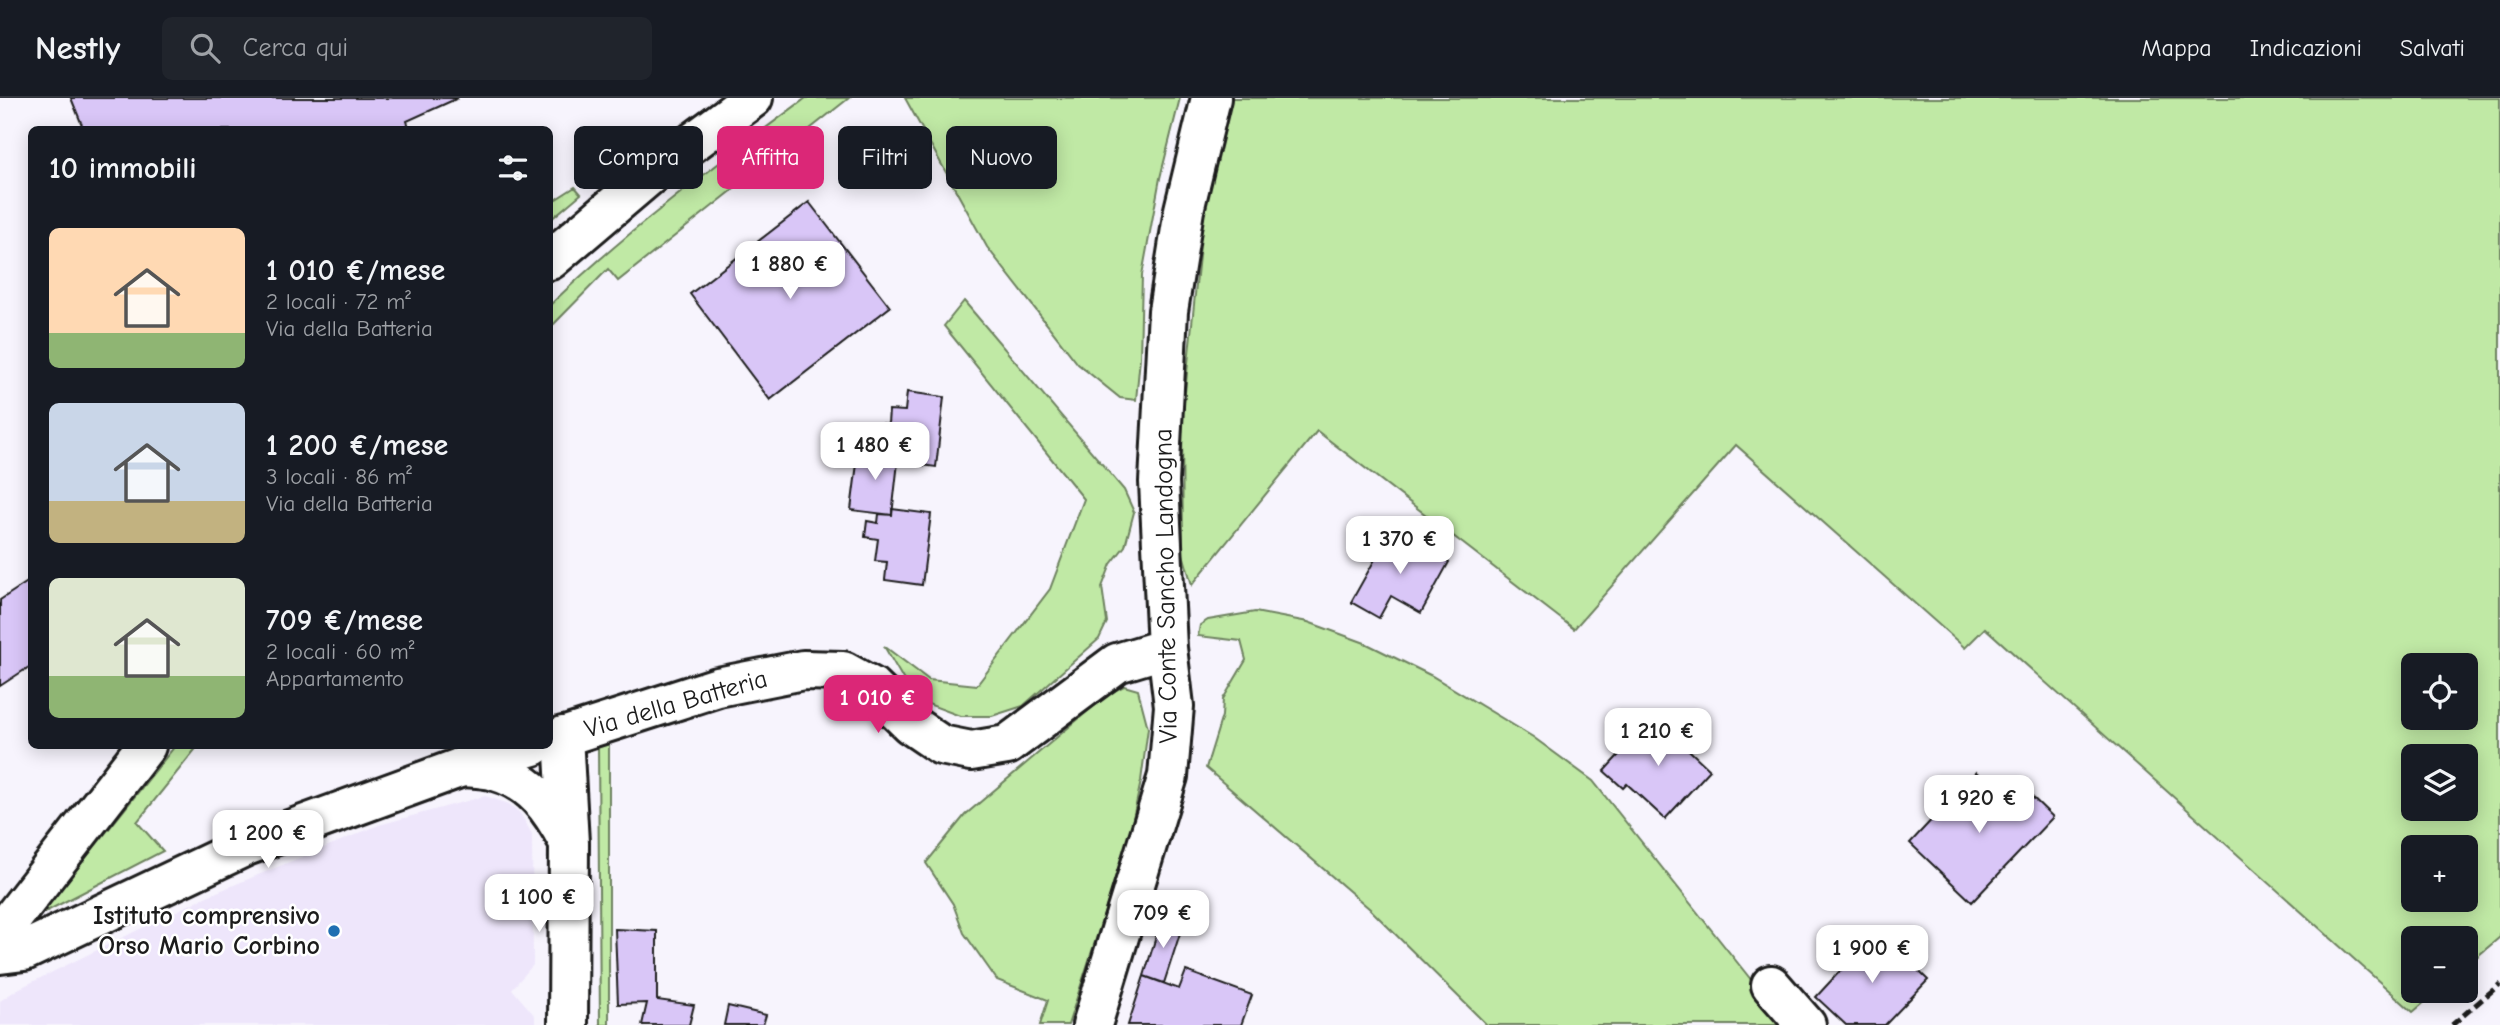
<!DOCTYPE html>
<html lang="it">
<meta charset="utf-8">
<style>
:root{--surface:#171b24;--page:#20242c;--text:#f1f3f6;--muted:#9ea1a6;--line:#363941;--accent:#db2777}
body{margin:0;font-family:"Comic Neue",sans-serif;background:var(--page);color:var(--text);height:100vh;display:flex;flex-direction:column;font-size:26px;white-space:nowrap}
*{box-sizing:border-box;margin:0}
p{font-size:23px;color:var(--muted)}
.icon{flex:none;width:38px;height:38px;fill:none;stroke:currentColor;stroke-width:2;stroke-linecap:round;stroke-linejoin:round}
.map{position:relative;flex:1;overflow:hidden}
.side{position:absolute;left:28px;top:28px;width:525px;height:623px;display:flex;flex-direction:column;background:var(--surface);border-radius:10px;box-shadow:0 4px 18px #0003}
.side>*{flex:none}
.top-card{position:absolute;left:574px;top:28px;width:665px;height:63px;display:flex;gap:14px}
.tools{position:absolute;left:2401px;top:555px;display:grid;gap:14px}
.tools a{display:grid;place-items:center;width:77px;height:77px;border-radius:10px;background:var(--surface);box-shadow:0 4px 18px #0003;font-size:35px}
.price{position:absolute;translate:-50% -60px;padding:0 16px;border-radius:14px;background:#fff;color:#222;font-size:23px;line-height:46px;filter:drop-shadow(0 2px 4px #0008)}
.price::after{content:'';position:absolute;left:50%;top:42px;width:21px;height:16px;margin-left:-10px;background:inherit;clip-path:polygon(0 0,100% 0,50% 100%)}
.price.active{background:var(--accent);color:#fff}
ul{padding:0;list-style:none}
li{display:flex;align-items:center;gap:21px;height:175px;padding:0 21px}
li span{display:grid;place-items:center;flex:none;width:196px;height:140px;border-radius:10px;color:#555}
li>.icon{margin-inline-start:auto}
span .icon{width:84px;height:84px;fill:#fffc;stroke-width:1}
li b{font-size:30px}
h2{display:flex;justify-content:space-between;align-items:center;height:84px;padding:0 21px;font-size:30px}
.chip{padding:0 24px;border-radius:10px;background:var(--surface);box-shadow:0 4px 18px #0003;font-size:24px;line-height:63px}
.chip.active{background:var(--accent);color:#fff}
header{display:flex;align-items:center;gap:42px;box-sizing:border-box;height:98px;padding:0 35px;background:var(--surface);border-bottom:2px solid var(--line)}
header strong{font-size:33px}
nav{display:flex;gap:38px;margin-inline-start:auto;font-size:24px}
.search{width:490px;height:63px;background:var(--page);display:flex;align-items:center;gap:18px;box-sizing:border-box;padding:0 24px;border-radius:10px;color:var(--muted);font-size:26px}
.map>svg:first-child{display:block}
.built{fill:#eee6fb}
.green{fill:#c0e9a5;stroke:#6e8260;stroke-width:2;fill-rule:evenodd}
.building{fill:#d9c6f7;stroke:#1c1c1c;stroke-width:2}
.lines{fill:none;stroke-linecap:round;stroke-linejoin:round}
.minor-casing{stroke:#1c1c1c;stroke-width:44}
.secondary-casing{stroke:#1c1c1c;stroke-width:44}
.minor{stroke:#fff;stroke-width:38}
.secondary{stroke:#fff;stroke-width:38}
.rail{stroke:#1c1c1c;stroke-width:5;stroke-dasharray:10 5;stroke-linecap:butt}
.poi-dot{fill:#1f6fb2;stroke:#fff;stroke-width:2.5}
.labels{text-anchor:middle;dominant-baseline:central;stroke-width:5;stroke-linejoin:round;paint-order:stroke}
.street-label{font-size:26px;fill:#1c1c1c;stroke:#fff}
.poi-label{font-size:26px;font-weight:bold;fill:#1c1c1c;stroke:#fff;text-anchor:end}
</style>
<header>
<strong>Nestly</strong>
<div class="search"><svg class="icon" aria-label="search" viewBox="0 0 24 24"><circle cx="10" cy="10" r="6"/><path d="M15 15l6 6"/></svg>Cerca qui</div>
<nav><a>Mappa</a><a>Indicazioni</a><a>Salvati</a></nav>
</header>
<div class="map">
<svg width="2500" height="927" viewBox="0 0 2500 927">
<rect width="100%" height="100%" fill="#f7f4fd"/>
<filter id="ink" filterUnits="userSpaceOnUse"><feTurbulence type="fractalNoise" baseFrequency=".0143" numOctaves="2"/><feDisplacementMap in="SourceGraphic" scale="14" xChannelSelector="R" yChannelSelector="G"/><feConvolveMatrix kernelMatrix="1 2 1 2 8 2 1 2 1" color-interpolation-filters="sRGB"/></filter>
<g filter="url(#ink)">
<!-- built -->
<path class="built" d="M485,698l24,8 11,9 12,21 1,131 -21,24 23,27v9h-535v-24l18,-12 187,-92 174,-72z"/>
<!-- green -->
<path class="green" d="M806,0h43l-231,183 -10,-12 -58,59v-23c79,-76 167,-141 256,-207z
M905,0h275l-20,80 -18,97 -2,83 -4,42 -16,-2 -42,-34 -91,-117z
M1225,0h1275v839l-34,29v-28h-53v52l25,1 -25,21 -428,-384 -20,20 -229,-203 -162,184 -257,-198 -125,154 -9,-31 -1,-132 20,-196zM2413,567h53v53h-53zM2413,658h53v52h-53zM2413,749h53v53h-53z
M575,89l6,7 -31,26v-17z
M964,203l160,189 10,22 -9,34 -14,18 -9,23 5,35 -8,17 -76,67 -31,10h-32l-32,-12 -25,-25 -19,-33 45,34 48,5 73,-96 34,-90 -140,-173z
M1255,514l53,10 57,21 67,33 101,61 60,44 194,244h-300l-117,-116 -164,-141 16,-52 1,-17 23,-39 -5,-19 -43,-5 2,-11 8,-5z
M1124,588l14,4 10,38 -7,53 -12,56 -61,188h-28l8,-25 -51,-20 -33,-47 -11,-29 -27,-41 39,-48 143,-121z
M609,638v289h-9l-2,-280z
M175,648h23l-61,76 26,29 -122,63z"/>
<!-- building -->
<path class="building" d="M71,0h387l-51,23 3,9h-326z
M809,104l81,105 -120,93 -80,-106z
M907,294l37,5 -8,70 -38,-5 1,-9 -16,-2 1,-11h-9l2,-17 11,1 1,-14 16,1z
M859,350l40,5 -7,62 -41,-5z
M892,411l39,5 -9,71 -37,-5 2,-18 -12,-1 3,-22 -13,-2 2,-16 11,2 1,-9 13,1z
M1392,431l57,33 -28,51 -30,-17 -12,22 -28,-16z
M32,481v86l-32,21v-86z
M1654,619l56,53 -45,49 -38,-35 -4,4 -19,-17z
M1976,674l34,33 14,-16 29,28 -81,85 -62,-59z
M1162,819l21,7 -19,59 -20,-7z
M615,831l42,2v69l37,5 -5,20h-47l5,-22 -29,1z
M1877,833l51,49 -43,45h-39l-30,-28z
M1186,873l66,24 -11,30h-113l16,-49 35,13z
M728,908l38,9 -3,10h-39z"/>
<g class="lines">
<!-- minor casing -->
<g class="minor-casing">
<path id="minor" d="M563,638l6,107 -1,182
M462,669c11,1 23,1 33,4 38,11 56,38 73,70
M1771,887l35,40"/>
</g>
<!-- secondary casing -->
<g class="secondary-casing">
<path id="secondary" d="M550,162l107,-91 96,-71
M550,643l168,-54 85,-17 40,1 29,16 38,37 31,21 30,6 36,-6 110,-82 50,-15
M0,836l146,-188
M0,856l24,-3 222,-105 216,-79 71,-21
M1092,927l76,-249 6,-70 -7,-58 -8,-166 9,-171 16,-101 27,-112"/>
</g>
<!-- minor -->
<use href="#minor" class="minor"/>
<!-- secondary -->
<use href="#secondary" class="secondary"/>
<!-- rail -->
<path class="rail" d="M2452,927l48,-41"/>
</g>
</g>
<!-- markers -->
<circle class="poi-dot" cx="334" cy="833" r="7"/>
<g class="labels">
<!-- street labels -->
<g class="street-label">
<text transform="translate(1166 488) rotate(-91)">Via Conte Sancho Landogna</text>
<text transform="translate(676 606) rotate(-16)">Via della Batteria</text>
</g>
<!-- poi labels -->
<g class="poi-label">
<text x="320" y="818">Istituto comprensivo<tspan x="320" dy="30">Orso Mario Corbino</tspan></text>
</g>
</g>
</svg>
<div class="tools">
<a><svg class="icon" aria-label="locate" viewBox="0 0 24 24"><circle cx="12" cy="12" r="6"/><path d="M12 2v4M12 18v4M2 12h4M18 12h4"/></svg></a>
<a><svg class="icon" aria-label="layers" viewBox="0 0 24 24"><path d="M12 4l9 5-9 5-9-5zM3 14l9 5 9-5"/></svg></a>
<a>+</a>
<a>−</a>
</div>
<b class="price" style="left:790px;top:203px">1 880 €</b>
<b class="price" style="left:875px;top:384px">1 480 €</b>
<b class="price" style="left:1400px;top:478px">1 370 €</b>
<b class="price active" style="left:878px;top:637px">1 010 €</b>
<b class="price" style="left:1658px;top:670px">1 210 €</b>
<b class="price" style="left:1979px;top:737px">1 920 €</b>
<b class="price" style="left:268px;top:772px">1 200 €</b>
<b class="price" style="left:539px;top:836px">1 100 €</b>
<b class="price" style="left:1163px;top:852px">709 €</b>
<b class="price" style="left:1872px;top:887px">1 900 €</b>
<div class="top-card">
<a class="chip">Compra</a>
<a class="chip active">Affitta</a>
<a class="chip">Filtri</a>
<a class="chip">Nuovo</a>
</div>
<section class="side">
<h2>10 immobili<svg class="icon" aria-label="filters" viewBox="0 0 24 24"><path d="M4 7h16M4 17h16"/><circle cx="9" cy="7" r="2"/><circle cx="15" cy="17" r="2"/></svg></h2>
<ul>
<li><span style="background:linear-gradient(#ffd9b3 75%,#8fb573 0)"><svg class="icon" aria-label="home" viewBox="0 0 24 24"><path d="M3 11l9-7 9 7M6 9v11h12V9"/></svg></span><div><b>1 010 €/mese</b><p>2 locali · 72 m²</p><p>Via della Batteria</p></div></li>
<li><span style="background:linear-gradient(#c9d6e8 70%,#c2b280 0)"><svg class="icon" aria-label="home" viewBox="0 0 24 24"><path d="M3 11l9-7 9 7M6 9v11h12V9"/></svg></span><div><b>1 200 €/mese</b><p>3 locali · 86 m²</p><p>Via della Batteria</p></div></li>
<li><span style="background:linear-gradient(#dfe7d0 70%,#8fb573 0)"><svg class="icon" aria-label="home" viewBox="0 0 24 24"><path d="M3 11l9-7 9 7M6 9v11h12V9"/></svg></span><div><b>709 €/mese</b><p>2 locali · 60 m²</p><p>Appartamento</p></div></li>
</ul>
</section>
</div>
